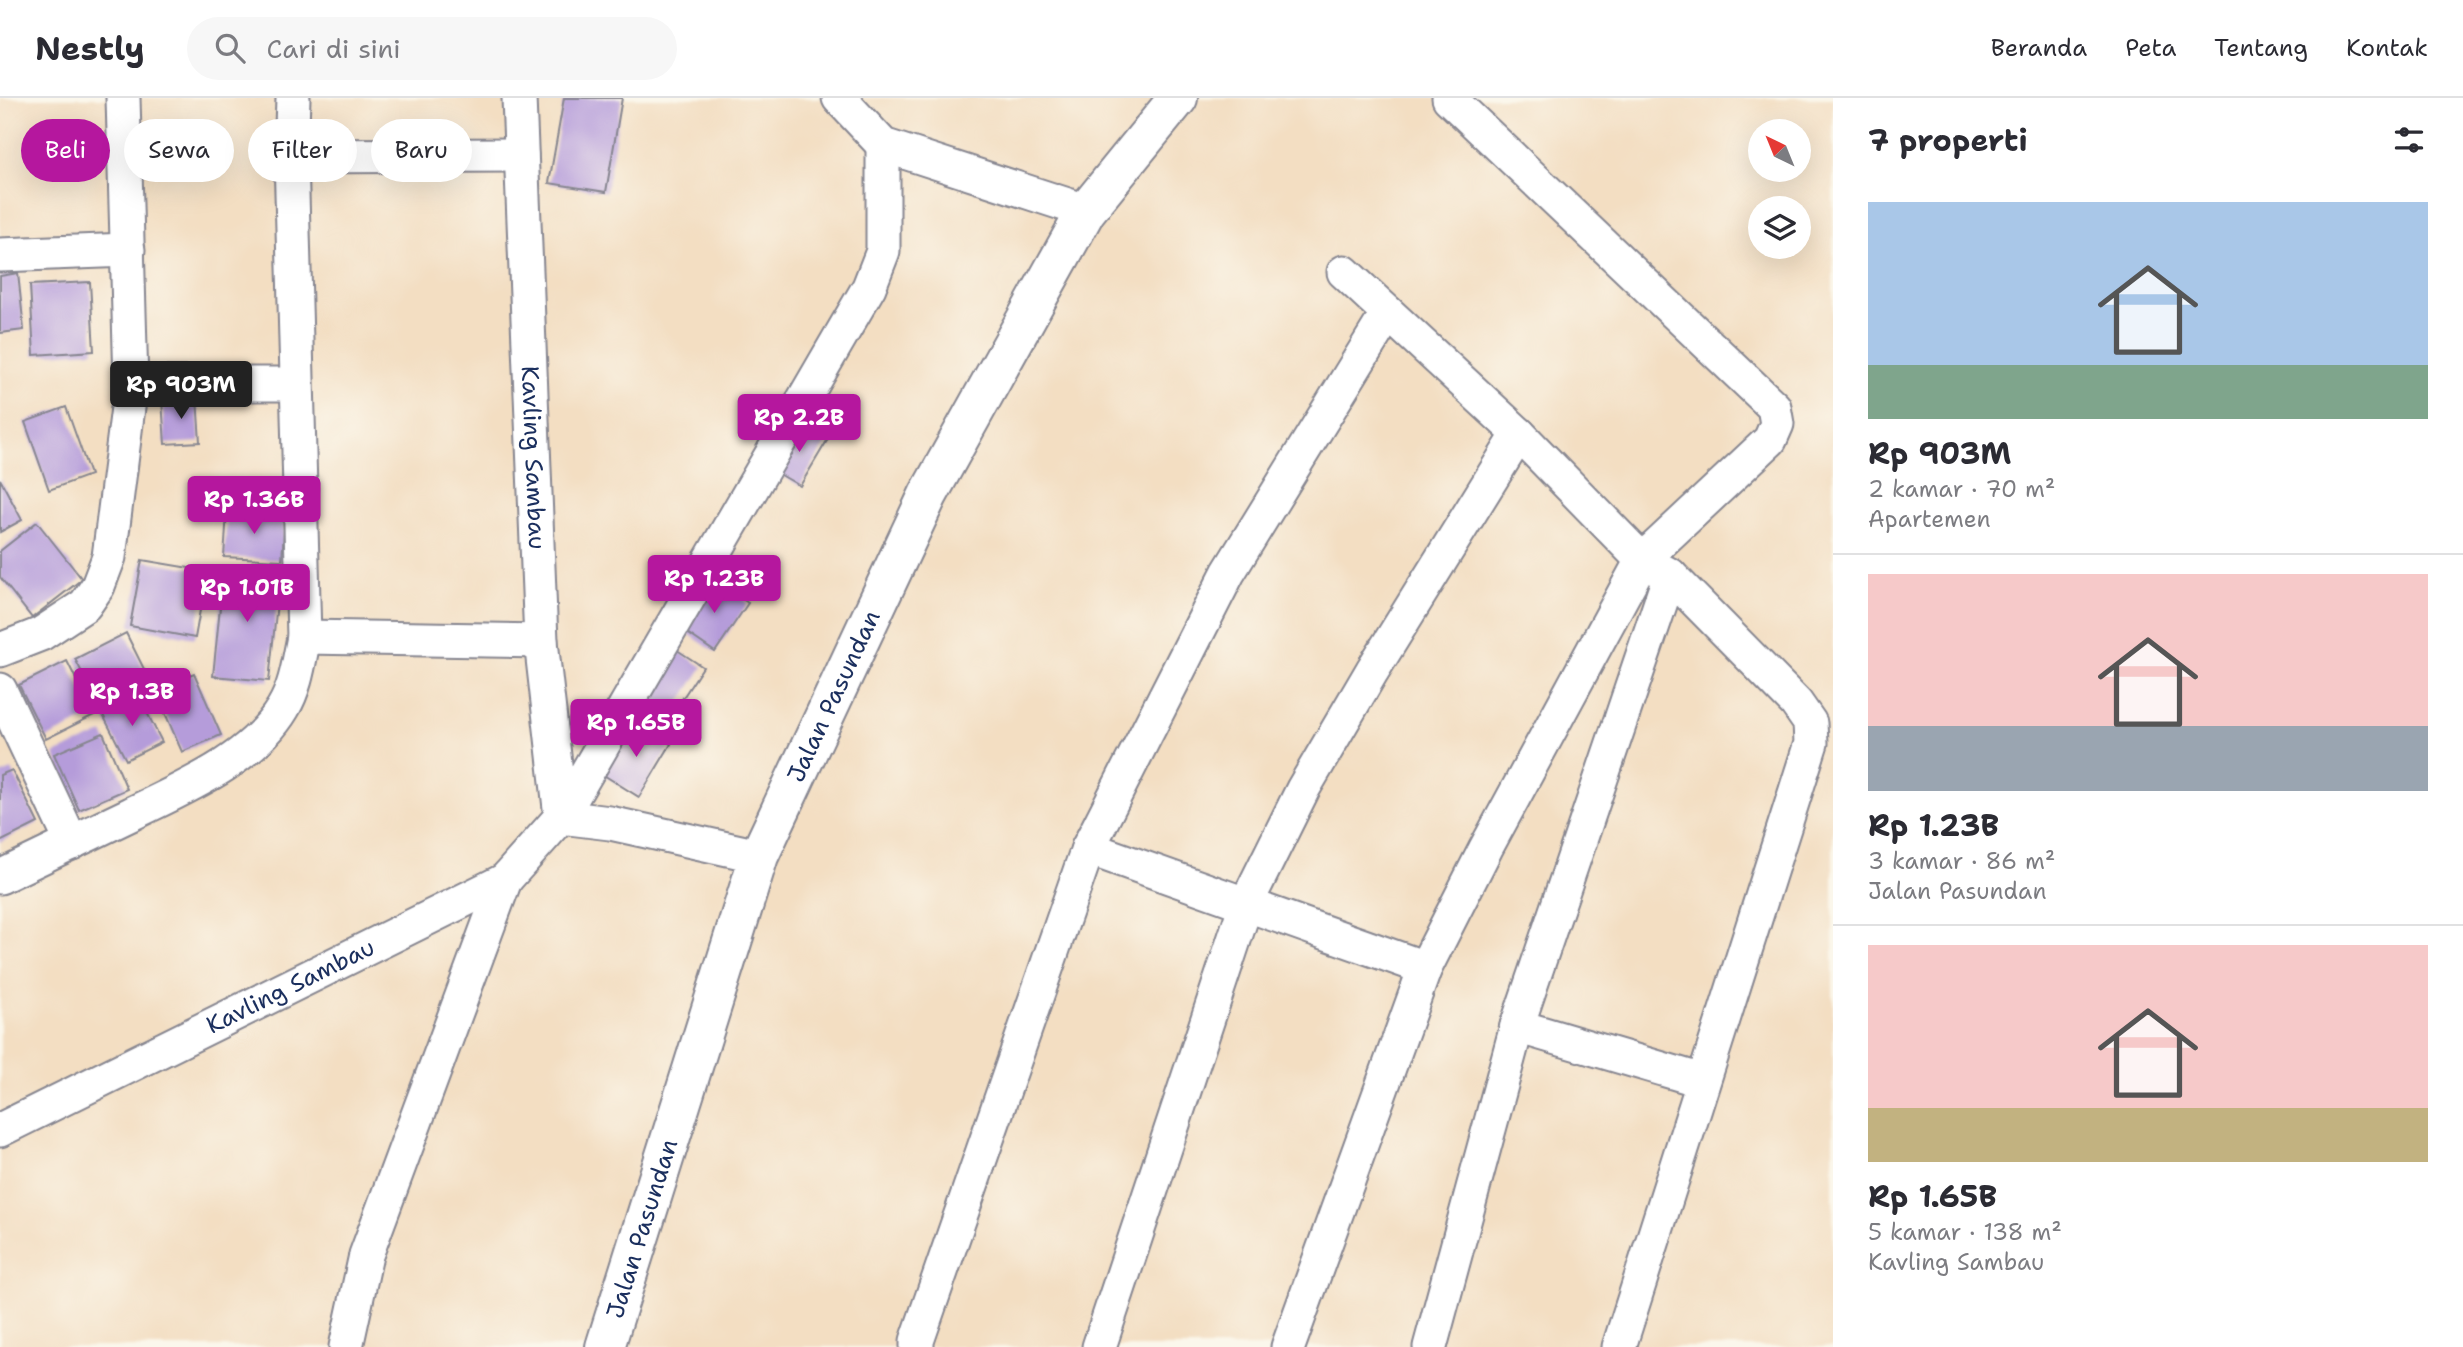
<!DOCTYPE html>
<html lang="id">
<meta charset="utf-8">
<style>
:root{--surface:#fff;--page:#f7f7f7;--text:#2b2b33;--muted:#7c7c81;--line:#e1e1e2;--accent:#b5179e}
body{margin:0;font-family:"Shantell Sans",sans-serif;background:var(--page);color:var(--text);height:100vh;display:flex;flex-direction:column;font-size:26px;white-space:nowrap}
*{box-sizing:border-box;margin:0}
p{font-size:23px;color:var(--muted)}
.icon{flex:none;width:38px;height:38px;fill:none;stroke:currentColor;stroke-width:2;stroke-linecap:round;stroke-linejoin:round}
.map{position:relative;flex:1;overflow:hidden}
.drawer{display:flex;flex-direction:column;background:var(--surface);width:630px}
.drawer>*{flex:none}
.guide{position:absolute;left:21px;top:21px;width:665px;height:63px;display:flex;gap:14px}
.needle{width:46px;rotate:317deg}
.controls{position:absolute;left:1748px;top:21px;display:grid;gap:14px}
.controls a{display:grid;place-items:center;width:63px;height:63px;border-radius:50%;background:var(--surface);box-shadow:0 7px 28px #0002;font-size:35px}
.price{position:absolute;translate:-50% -60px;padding:0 16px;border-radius:7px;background:var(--accent);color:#fff;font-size:23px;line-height:46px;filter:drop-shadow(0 2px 4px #0008)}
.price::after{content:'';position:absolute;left:50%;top:42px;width:21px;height:16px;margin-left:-10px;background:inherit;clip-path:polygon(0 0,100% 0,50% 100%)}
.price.current{background:#222;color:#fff}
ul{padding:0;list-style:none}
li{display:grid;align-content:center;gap:14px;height:371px;padding:0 35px}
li+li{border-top:2px solid var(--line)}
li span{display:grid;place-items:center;height:217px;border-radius:0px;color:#555}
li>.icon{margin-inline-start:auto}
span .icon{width:126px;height:126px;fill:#fffc;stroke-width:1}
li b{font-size:30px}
h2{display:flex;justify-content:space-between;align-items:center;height:84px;padding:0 35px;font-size:30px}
.chip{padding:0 24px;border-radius:32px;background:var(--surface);box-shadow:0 7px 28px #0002;font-size:24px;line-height:63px}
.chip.current{background:var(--accent);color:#fff}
header{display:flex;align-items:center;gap:42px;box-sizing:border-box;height:98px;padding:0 35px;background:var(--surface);border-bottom:2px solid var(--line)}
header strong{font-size:33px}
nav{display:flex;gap:38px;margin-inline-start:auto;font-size:24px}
.search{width:490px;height:63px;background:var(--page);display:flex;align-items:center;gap:18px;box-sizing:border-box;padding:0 24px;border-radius:38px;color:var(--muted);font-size:26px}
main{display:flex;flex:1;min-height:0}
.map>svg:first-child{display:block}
.building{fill:#b59cda}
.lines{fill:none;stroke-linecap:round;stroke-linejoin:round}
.minor-casing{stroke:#878690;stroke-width:37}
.tertiary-casing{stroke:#878690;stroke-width:42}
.minor{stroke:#fff;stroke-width:33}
.tertiary{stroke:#fff;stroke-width:38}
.labels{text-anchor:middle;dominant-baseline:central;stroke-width:7;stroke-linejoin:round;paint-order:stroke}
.street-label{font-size:24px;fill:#1b2f5e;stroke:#fbf7ec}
</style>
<header>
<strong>Nestly</strong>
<div class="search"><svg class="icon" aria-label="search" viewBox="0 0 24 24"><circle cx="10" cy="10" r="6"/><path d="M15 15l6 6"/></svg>Cari di sini</div>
<nav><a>Beranda</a><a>Peta</a><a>Tentang</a><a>Kontak</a></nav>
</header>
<main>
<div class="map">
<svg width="1833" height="1249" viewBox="0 0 1833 1249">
<rect width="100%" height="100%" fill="#fbf7ec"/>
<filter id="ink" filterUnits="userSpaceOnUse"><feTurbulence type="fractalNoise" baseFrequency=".0143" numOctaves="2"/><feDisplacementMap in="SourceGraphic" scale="14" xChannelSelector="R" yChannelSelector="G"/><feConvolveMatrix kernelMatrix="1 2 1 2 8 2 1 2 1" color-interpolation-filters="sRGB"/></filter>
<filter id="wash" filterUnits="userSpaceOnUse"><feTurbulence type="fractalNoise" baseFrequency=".00686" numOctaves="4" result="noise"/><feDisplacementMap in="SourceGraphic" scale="28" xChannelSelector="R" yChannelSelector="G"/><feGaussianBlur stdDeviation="1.57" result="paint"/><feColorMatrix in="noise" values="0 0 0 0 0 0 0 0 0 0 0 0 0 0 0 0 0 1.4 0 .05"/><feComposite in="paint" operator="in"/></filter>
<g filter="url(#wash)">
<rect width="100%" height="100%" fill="#f3dec2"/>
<g id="blocks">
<!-- building -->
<path class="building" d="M564,0h58l-16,94 -57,-9z
M18,175l6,57 -24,3v-57z
M90,184l4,69 -60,4 -4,-70z
M197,300l3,44 -35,2 -3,-44z
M66,309l24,68 -41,15 -24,-68z
M798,323l30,18 -28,47 -31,-18z
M0,381l22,41 -22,12z
M227,414l58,3 -3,45 -58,-3z
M37,424l45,57 -50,39 -32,-41v-26z
M142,462l65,11 -12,67 -65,-12z
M224,470l56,5 -11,108 -56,-5z
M712,481l36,24 -33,49 -35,-24z
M126,535l23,46 -50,26 -24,-46z
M671,548l32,21 -32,49 -33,-21z
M67,563l27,54 -48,24 -27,-54z
M194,575l27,62 -39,17 -27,-62z
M138,597l24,47 -36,18 -24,-47z
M634,623l37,23 -32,53 -37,-23z
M103,635l24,56 -48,21 -25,-56z
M12,672l26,53 -38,19v-67z"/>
</g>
</g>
<g filter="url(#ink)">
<use href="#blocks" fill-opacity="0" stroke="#878690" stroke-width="2"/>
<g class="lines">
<!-- minor casing -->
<g class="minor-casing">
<g id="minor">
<path id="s1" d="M519,0l22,543 20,176"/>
<path d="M839,0l44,47 203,66"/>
<path d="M291,58l230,-1"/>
<path d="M0,157l128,-5"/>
<path d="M1344,174l175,162 123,126 28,15 126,128 14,20 1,20 -192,604"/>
<path d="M131,286h165"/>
<path d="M304,539l237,4"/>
<path d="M0,552l41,-16 44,-29 13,-19 11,-29 22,-173 -8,-286"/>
<path d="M0,592l72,153"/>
<path d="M561,719l49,6 149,33"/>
<path d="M1088,750l337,120"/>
<path d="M0,779c44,-21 87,-42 131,-63 51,-25 121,-54 152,-106 13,-21 16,-47 21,-71l-13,-481 2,-58"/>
<path d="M1517,928l186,55"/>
<path id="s2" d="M0,1032l505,-250 56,-63 308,-530 14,-36v-106"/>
<path d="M346,1249l20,-92 139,-375"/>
<path d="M917,1249v-6l171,-493 140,-275 160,-260"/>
<path d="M1099,1249l147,-443 57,-115 69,-118 147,-237"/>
<path d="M1288,1249l137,-379 61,-120 156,-288 128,-120 7,-16 -3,-17 -325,-309"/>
<path d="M1430,1249l87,-321 153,-451"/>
</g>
</g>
<!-- tertiary casing -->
<g class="tertiary-casing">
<g id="tertiary">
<path id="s3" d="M605,1249l154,-491 169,-361 158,-284 92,-113"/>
</g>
</g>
<!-- minor -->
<use href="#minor" class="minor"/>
<!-- tertiary -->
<use href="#tertiary" class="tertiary"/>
</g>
</g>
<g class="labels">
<!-- street labels -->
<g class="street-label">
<text stroke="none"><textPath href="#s1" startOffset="360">Kavling Sambau</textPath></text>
<text stroke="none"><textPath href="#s3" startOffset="691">Jalan Pasundan</textPath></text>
<text stroke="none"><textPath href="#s2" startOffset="324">Kavling Sambau</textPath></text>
<text stroke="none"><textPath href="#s3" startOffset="124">Jalan Pasundan</textPath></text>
</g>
</g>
</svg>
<div class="controls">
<a><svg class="needle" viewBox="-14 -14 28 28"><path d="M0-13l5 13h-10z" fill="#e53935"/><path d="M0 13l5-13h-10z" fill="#7c7c81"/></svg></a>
<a><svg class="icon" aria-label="layers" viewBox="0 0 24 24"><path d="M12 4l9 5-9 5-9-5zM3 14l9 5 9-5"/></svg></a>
</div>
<b class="price current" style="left:181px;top:323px">Rp 903M</b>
<b class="price" style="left:799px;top:356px">Rp 2.2B</b>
<b class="price" style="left:254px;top:438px">Rp 1.36B</b>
<b class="price" style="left:714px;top:517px">Rp 1.23B</b>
<b class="price" style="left:247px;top:526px">Rp 1.01B</b>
<b class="price" style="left:132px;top:630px">Rp 1.3B</b>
<b class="price" style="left:636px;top:661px">Rp 1.65B</b>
<div class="guide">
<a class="chip current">Beli</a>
<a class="chip">Sewa</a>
<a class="chip">Filter</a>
<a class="chip">Baru</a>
</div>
</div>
<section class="drawer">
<h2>7 properti<svg class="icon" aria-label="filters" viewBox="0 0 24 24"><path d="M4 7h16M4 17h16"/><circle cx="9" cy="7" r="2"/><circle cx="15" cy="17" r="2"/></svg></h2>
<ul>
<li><span style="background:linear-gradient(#a9c7e8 75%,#7fa58c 0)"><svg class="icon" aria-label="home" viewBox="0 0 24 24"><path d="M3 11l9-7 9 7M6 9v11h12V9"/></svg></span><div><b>Rp 903M</b><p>2 kamar · 70 m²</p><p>Apartemen</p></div></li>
<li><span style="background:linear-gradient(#f6c9c9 70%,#9aa5b1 0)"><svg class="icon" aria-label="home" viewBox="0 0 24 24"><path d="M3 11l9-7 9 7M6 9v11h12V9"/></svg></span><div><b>Rp 1.23B</b><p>3 kamar · 86 m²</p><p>Jalan Pasundan</p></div></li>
<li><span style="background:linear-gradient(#f6c9c9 75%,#c2b280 0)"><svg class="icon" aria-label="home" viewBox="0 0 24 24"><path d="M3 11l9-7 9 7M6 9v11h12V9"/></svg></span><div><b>Rp 1.65B</b><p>5 kamar · 138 m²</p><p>Kavling Sambau</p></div></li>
</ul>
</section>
</main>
